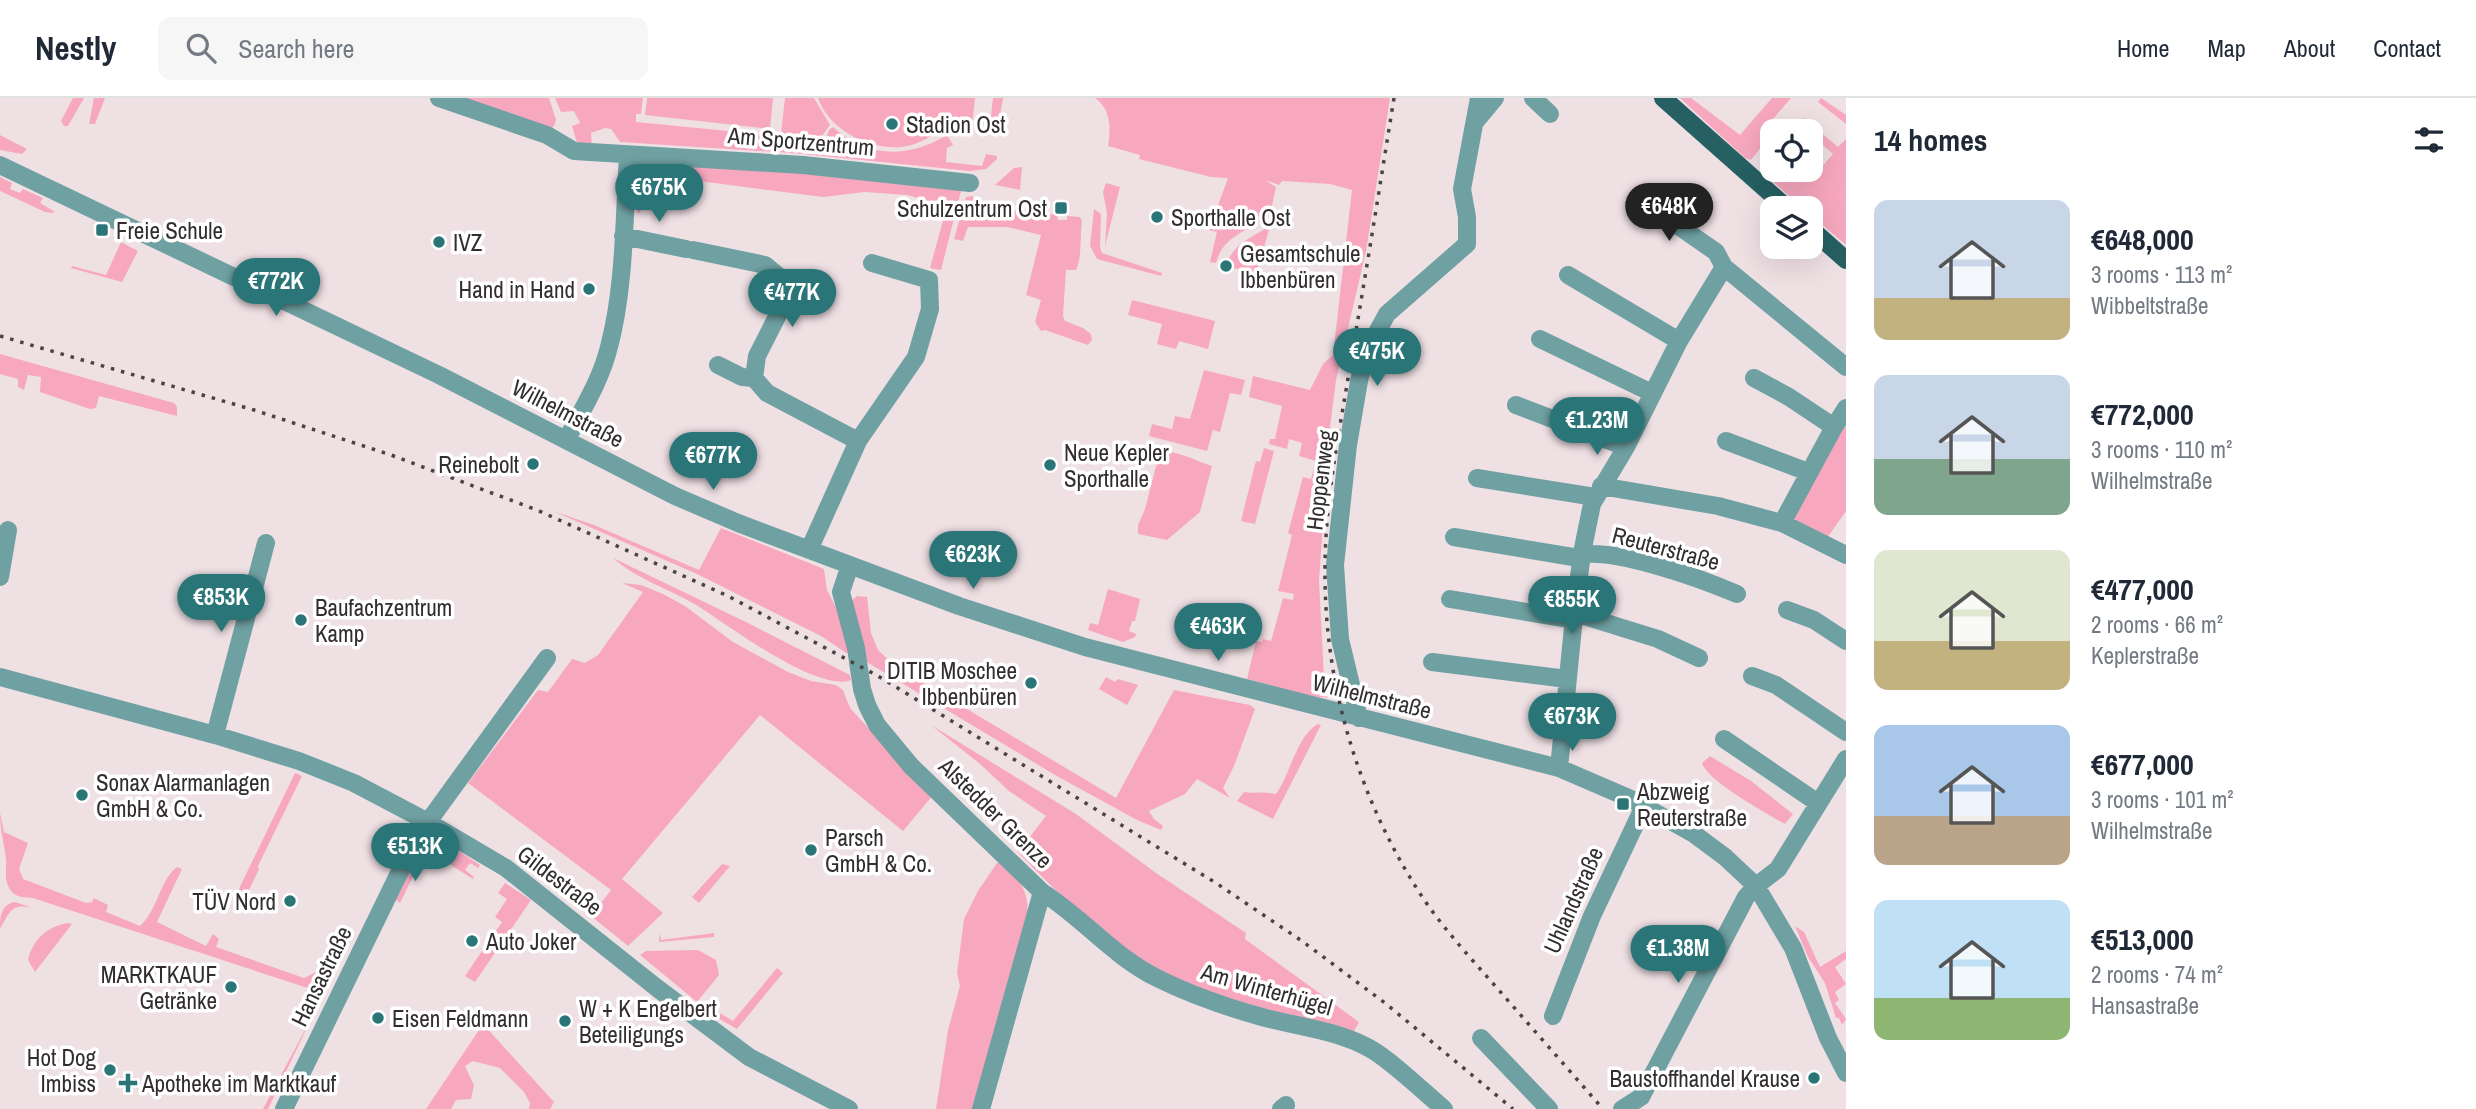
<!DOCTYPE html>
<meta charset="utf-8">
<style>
:root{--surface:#fff;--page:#f6f6f7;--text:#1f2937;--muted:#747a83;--line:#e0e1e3;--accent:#2a7578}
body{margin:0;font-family:"Archivo Narrow",sans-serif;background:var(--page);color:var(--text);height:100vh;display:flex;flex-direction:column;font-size:26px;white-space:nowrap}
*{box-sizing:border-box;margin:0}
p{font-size:23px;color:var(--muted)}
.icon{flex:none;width:38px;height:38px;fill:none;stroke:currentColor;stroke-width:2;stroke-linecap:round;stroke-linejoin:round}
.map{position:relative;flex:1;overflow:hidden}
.sheet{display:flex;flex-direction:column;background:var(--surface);width:630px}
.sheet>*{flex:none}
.buttons{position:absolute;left:1760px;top:21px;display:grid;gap:14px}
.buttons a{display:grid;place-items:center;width:63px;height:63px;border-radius:14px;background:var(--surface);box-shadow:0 7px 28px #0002;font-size:35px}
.price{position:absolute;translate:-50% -60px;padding:0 16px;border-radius:24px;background:var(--accent);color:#fff;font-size:23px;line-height:46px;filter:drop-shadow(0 2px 4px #0008)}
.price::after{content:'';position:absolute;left:50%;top:42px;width:21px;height:16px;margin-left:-10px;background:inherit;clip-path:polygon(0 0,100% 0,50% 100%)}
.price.current{background:#222;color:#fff}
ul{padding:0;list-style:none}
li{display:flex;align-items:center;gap:21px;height:175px;padding:0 28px}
li span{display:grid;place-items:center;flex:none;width:196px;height:140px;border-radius:14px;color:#555}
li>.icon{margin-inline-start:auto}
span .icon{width:84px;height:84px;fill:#fffc;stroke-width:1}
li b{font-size:30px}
h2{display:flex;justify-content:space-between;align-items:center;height:84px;padding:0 28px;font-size:30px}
header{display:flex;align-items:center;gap:42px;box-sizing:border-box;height:98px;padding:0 35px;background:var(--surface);border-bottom:2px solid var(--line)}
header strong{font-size:33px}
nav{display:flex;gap:38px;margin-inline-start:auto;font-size:24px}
.search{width:490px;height:63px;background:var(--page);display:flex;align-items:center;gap:18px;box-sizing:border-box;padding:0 24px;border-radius:14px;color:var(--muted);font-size:26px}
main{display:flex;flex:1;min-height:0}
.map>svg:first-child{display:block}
.green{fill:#f7a8bf}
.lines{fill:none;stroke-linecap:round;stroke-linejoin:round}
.minor{stroke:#6fa0a2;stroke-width:18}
.major{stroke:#266063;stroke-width:18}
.rail{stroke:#494344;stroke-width:3.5;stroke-dasharray:3.5 7;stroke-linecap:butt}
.poi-dot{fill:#2a7578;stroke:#fff;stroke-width:2.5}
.labels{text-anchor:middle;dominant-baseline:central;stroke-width:7;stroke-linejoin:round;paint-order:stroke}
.poi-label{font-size:23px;fill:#322d2e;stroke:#fff;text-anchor:start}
.street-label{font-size:23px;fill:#322d2e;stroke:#fff}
</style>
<header>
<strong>Nestly</strong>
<div class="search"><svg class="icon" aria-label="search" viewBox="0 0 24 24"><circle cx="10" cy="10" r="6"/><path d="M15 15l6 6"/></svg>Search here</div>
<nav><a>Home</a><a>Map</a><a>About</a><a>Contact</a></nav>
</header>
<main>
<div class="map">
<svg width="1846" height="1011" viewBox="0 0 1846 1011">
<rect width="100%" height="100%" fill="#efe0e4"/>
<!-- green -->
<path class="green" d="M73,0h11l-16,28h-4l-3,-5z
M94,0h11l-10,26h-6z
M455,0h94l7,22 -2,6 -4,3z
M555,0h88l-2,16h-5v8l142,14 3,-2 4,-36h29l16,27 -8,11 -1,8h3l5,-14 4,-3c35,32 76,31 114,8l6,10 -6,3 -1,14 36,4 4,-12 11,2v3l-11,10 -16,2 -177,-18 -173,-11 -9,-13 -6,-1 -14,5 1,15 -15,-5 -5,-17 8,-3 -6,-12 -13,1z
M647,0h126l-3,31 -125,-14z
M818,0h157l-3,27 -22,-3c-14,11 -29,23 -48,25 -33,3 -73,-17 -84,-49z
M993,0h10l-6,36 -8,-1z
M1095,0h295l-24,153 -30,129 -7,55 -10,146 5,96 7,20c-16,4 -65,-14 -84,-18l9,-38 6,1 1,-3 8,2 12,-43 10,2 1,-6 -16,-3 14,-56 -4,-2 15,-56 8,2 5,-18 -17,-5 3,-13 -13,-4 -2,10 -18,-5 1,-5h5l7,-33 -33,-9 4,-21 57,14 13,-26 10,-9 19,-165 -22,-6 -48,-3 -3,4 -14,-5 11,7 -6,28c-20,17 -46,18 -54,48l-6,-1 7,-30 -8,-2 19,-52 -17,-1 -72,-18 1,-4 -32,-9c3,-18 3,-37 -13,-48z
M1680,0h11l49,37 32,-37h19l-25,29 4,9 -19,24 -6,-2z
M1821,0l25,17v9l-28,-22z
M1804,20l34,29 8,-8v106l-35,-30v-7h-8l-40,-35v-6l10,-11v14h29l10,8 21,-24 -22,-19v-4h-4l-8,-6z
M0,37l27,14 -5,5 -22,-4z
M667,66h37l258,23 -21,83 -11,-2 17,-62 -40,-11 -42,-3 -42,5 -132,-17 -39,1 -6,7 -6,24 -3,1 4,-40 5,-6z
M1022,69l-2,23 -25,-5 19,-17z
M0,79l12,6 -2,6 10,4 3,-4 20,9 -3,5 15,9 -3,1 -7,-1 -45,-21z
M1106,85l14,4 -15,59 2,-33 -4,-21z
M971,98l21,10 65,9 1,5h9v-4l13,1 2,4c-2,15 0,37 -6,49h-10l-3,46 2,5 18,7 8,6 1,6 -4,5 -43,-15 -4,1 -6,-9 6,-22 -15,-5 15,-60 -34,-8h-39l-5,14 -9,-2 12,-42z
M1094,111l7,5 -1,33 2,6 60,20 -1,3 -64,-17 -7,-13z
M1265,131l4,1 -13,44 -30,-8c5,-19 23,-28 39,-37z
M121,144l17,9 -16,31 -51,-14 1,-2 34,9z
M1132,202l83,21 -7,28 -29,-8 -3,8 -19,-5 5,-20 -34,-9z
M0,256l174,49 3,4v9l-78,-20 -3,12 -6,1 -50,-17 1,-15 -13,-2 -4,15 -6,-3v-8l-18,-5z
M1204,272l41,10 -4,15 -11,-2 -10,39 -7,-2 -6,21 -58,-15 3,-12 20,5 3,-13 15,3z
M1846,319v94l-19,27 -32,-16 -2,-6z
M1264,350l10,3 -19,73 -14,-3 15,-60 4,1z
M1160,353c18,0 34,9 52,15l-12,46 -33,28 -29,-6v-9l7,-16z
M553,413l41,14 105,45 22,-42 103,41 3,21 14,27 10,35 -5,1 -25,-17 -124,-62z
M613,460l135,65 102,52 1,5c-34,13 -123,-55 -153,-74 -28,-17 -60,-26 -85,-48z
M622,485l19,2 22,9 22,12 48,36 55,30 23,9 25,4 7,5 7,18 52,57 32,29 -31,37 -143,-116 -138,164 41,34 -35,33 -37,-30 20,-26 -143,-107 70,-93 10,2 24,-33 13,4 13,-8 45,-63z
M1108,491l32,10 -5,22h-3l-3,10 7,3 -1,3 -12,5 -35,-12 2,-7 8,2z
M857,498l10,1 4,36 7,17 17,16 221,132 58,-108 76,15 5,4 -21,57 -11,22 7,10 -33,-19 -12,15 -36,17 5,8 9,7 -2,4 -24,-10 -82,-45 -190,-114 -14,-60z
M1106,579l9,5 3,-3 20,6 -11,20 -28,-16z
M1318,626l3,1 -48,94 -36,-18 7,-9c8,2 20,-1 32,2 14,-19 21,-59 42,-70z
M931,627l145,89 80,59 90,60 -1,6 114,83 -7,13c-41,-10 -85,-18 -124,-32 -81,-29 -152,-89 -210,-151l28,-36 -37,-25 -29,-27z
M1710,658l41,25 42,33 -8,10c-18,-10 -79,-44 -83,-61z
M295,675l7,3 -44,90 1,3 -12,25 -12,3z
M0,715l4,19 24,11 -9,26 4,10 63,24 6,-1 2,-4 14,7 -2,7 34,14c18,-16 19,-45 37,-59l5,2 -25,53 49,24 7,-12 6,5 -3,8 88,31 22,-11 15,-23 7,3 -23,45 -2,1 -290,-95c-7,-1 -16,0 -21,-6 -9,-10 -5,-22 -6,-33 -2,-16 -6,-30 -6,-46z
M438,747l18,4 24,16 -2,3 -8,-5 -5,7 9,7 -1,2 -38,-24 -14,5 -21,43 -4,-3c10,-19 18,-50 42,-55z
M1005,764c17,22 25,30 22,60l-55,187h-36l12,-79 12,-44 -3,-13 7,-54 14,-28 19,-28z
M722,766l8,2 -31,37 -7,-6z
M505,785l26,17 -56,82 -10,-6 37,-54 -7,-5 12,-18 -9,-6z
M15,804l18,6c-22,-5 -23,4 -33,21 0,-12 1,-25 15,-27z
M67,825l5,1 -37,48 -7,-12c5,-21 19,-33 39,-37z
M1795,828l9,6 16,35 26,-16v8l-11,8 11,17 -11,8 4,8 -4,3 11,16 -4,6 -3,-7h-3l-11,-35 -17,-26z
M660,834l1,8 53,-7v4l-55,5z
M698,852l18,10 3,15 -22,27 -57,-47 6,-4z
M777,870l6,5 -46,56 -23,-13 4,-4 15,9z
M314,915l-46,96h-5z
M483,926l71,78 -4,7h-21l1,-6 -6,-11 -24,-24 -27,-7 -8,5 9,19 -3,14 -15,1 -5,9h-25z"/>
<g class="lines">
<!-- minor -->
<path class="minor" d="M439,0l108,37 27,16 229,14 167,18
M1533,0l17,16
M1475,24l20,-24
M0,67l439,210 236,121 63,27 221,83 126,41 474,121 72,31 63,35 31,23 31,29 37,62 35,90 18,35
M1638,100l78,54 8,15 122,100
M623,138l63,13
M693,152l72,15 18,15 3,19 -29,57 -3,22
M1568,177l111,66
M1540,241l112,54
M718,267l24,12 12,1 13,15 91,48
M1754,280l35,19 45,30 12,-19
M1516,307l110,42
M567,341c15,-29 34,-59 42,-92 16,-60 15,-130 19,-191
M1726,343l82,31
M1477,380l118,19
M1601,388l117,20 64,17 64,32
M1782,425l52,-96
M1454,439l119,20c32,-14 131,23 164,37
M809,452l49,-109 58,-84 14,-48 -1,-29 -57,-17
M850,467l-9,27 15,56 6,41 5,16 10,20 34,41 131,126 -61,217
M0,479l8,-47
M1450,501l112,19 22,-2 74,23 41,19
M1787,512l27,10 32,21
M1432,564l135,17
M1752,578l24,9 70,47
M0,579l215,58 84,26 55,22 74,39 78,46 151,120 92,69 100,52
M1359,620l-19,-79 -5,-74 13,-120 11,-64 6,-27 22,-40 80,-70v-27l-5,-28 17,-91
M215,637l51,-192
M1724,641l94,64
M1559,670l15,-151 8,-64 10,-49 34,-57 53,-106 45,-74
M1042,794c41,26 72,65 115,86 34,17 69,29 105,39 37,10 74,13 107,31 22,12 55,44 75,61
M1553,918l39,-100 52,-110
M1481,940l68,71
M284,1011l121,-248 23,-39 119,-164
M1281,1011l5,-4
M1622,1011l19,-12 105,-200 10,-11 22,-17 68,-110"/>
<!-- major -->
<path class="major" d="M1663,0l124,110
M1811,131l35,31"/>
<!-- rail -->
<path class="rail" d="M1394,0c-14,87 -28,175 -43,262 -11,69 -26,139 -26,209 -1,111 31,221 89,315 23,38 54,71 83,104 35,40 71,81 106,121
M0,238l254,74 137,45 146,55 191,86 150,80 338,207 86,58 83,62 128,106"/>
</g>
<!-- markers -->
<g class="poi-dot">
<circle cx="892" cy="26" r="7"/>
<rect x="1054" y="103" width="14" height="14" rx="3.5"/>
<circle cx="1157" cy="119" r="7"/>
<rect x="95" y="125" width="14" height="14" rx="3.5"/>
<circle cx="439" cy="144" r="7"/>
<circle cx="1226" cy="168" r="7"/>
<circle cx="589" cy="191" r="7"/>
<circle cx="533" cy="366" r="7"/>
<circle cx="1050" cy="367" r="7"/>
<circle cx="301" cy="522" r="7"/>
<circle cx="1031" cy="585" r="7"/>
<circle cx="82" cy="697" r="7"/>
<rect x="1616" y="699" width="14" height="14" rx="3.5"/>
<circle cx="811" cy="752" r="7"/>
<circle cx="290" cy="803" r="7"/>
<circle cx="472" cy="843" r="7"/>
<circle cx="231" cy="889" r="7"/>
<circle cx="378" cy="920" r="7"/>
<circle cx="565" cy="923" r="7"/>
<circle cx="110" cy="972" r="7"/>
<circle cx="1814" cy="980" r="7"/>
<path d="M124.5 974.5h7v7h7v7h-7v7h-7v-7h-7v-7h7z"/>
</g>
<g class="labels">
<!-- poi labels -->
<g class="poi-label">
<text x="906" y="26">Stadion Ost</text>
<text x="1047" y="110" text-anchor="end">Schulzentrum Ost</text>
<text x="1171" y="119">Sporthalle Ost</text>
<text x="116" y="132">Freie Schule</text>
<text x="453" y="144">IVZ</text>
<text x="1240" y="155">Gesamtschule<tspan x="1240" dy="26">Ibbenbüren</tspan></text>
<text x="575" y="191" text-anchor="end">Hand in Hand</text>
<text x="1064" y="354">Neue Kepler<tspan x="1064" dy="26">Sporthalle</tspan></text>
<text x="519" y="366" text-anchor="end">Reinebolt</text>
<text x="315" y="509">Baufachzentrum<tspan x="315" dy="26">Kamp</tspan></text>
<text x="1017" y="572" text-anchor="end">DITIB Moschee<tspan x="1017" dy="26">Ibbenbüren</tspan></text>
<text x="96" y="684">Sonax Alarmanlagen<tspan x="96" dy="26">GmbH &amp; Co.</tspan></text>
<text x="1637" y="693">Abzweig<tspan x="1637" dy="26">Reuterstraße</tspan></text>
<text x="825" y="739">Parsch<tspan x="825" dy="26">GmbH &amp; Co.</tspan></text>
<text x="276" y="803" text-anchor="end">TÜV Nord</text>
<text x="486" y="843">Auto Joker</text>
<text x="217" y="876" text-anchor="end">MARKTKAUF<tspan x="217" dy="26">Getränke</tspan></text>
<text x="579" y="910">W + K Engelbert<tspan x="579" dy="26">Beteiligungs</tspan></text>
<text x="392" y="920">Eisen Feldmann</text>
<text x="96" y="959" text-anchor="end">Hot Dog<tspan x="96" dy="26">Imbiss</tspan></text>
<text x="1800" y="980" text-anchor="end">Baustoffhandel Krause</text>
<text x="142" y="985">Apotheke im Marktkauf</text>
</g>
<!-- street labels -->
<g class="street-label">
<text transform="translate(801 43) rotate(5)">Am Sportzentrum</text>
<text transform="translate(568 315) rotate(27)">Wilhelmstraße</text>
<text transform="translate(1320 382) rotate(-83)">Hoppenweg</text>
<text transform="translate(1666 450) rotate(15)">Reuterstraße</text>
<text transform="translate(1372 598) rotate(14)">Wilhelmstraße</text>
<text transform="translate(996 715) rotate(44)">Alstedder Grenze</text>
<text transform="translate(560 782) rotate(37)">Gildestraße</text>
<text transform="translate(1573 802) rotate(-66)">Uhlandstraße</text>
<text transform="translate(321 878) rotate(-64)">Hansastraße</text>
<text transform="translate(1267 891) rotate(16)">Am Winterhügel</text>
</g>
</g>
</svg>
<div class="buttons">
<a><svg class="icon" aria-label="locate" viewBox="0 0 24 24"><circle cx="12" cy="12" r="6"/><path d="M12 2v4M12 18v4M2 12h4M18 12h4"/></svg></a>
<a><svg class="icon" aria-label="layers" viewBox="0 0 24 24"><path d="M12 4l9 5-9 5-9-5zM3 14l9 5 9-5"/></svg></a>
</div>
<b class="price" style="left:659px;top:126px">€675K</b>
<b class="price current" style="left:1669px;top:145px">€648K</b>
<b class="price" style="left:276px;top:220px">€772K</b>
<b class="price" style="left:792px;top:231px">€477K</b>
<b class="price" style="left:1377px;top:290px">€475K</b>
<b class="price" style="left:1597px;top:359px">€1.23M</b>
<b class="price" style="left:713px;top:394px">€677K</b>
<b class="price" style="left:973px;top:493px">€623K</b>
<b class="price" style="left:221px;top:536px">€853K</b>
<b class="price" style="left:1572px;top:538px">€855K</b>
<b class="price" style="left:1218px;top:565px">€463K</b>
<b class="price" style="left:1572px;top:655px">€673K</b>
<b class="price" style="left:415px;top:785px">€513K</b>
<b class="price" style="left:1678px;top:887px">€1.38M</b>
</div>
<section class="sheet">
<h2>14 homes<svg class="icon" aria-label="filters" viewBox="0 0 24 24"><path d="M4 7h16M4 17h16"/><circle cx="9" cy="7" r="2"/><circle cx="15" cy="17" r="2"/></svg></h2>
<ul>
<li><span style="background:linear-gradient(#c9d6e8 70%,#c2b280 0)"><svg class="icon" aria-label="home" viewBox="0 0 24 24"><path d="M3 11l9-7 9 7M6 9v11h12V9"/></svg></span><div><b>€648,000</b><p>3 rooms · 113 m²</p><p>Wibbeltstraße</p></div></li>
<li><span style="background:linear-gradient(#c9d6e8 60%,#7fa58c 0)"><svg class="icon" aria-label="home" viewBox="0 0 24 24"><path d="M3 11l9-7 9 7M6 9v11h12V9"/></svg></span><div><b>€772,000</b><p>3 rooms · 110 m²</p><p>Wilhelmstraße</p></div></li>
<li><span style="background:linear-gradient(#dfe7d0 65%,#c2b280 0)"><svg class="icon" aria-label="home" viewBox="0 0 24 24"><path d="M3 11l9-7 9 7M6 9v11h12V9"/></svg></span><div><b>€477,000</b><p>2 rooms · 66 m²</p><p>Keplerstraße</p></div></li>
<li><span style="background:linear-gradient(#a9c7e8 65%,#b9a48a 0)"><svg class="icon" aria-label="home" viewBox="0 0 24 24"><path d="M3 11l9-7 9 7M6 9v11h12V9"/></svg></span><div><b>€677,000</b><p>3 rooms · 101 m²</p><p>Wilhelmstraße</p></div></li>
<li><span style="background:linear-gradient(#bfe0f5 70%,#8fb573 0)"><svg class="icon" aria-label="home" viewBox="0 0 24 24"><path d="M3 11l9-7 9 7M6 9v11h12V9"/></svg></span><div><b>€513,000</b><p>2 rooms · 74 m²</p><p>Hansastraße</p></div></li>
</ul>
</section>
</main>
